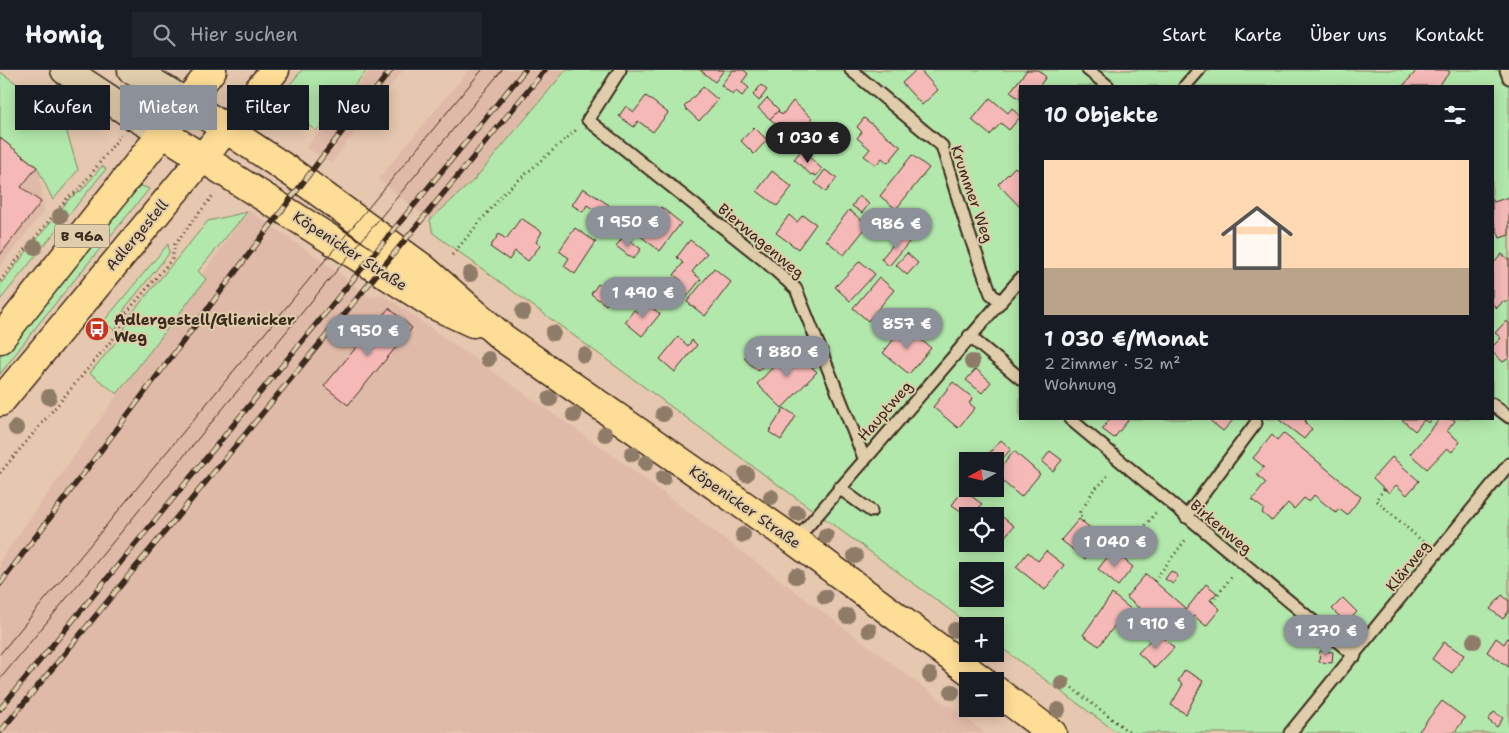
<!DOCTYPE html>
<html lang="de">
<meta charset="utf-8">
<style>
:root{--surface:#171b24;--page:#20242c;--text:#f1f3f6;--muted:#9ea1a6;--line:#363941;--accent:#8c9099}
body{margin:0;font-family:"Shantell Sans",sans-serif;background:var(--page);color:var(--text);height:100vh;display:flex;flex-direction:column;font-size:19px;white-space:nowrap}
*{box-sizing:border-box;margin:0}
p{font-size:16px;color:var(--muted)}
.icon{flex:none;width:28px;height:28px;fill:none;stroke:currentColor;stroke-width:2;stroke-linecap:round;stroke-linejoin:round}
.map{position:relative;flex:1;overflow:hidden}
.drawer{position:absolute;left:1019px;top:15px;width:475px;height:335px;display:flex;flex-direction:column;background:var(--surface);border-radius:0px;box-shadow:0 2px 12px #0003}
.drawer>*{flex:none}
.hud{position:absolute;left:15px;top:15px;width:475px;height:45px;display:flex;gap:10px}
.needle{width:32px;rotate:262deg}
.buttons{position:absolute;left:959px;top:382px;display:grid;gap:10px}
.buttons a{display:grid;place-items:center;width:45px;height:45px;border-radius:0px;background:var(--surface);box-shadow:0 2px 12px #0003;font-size:25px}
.price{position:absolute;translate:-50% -42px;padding:0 11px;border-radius:18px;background:var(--accent);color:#fff;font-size:16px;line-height:32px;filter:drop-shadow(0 1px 2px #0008)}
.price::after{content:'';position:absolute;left:50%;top:30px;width:15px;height:11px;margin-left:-8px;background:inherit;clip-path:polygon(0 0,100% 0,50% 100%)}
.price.current{background:#222;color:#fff}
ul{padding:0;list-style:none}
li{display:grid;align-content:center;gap:10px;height:265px;padding:0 25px}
li span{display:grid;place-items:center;height:155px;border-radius:0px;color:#555}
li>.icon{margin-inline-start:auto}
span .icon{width:90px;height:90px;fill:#fffc;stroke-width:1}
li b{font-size:21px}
h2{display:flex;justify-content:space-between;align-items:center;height:60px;padding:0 25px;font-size:21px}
.pill{padding:0 18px;border-radius:0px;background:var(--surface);box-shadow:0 2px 12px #0003;font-size:18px;line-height:45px}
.pill.current{background:var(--accent);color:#fff}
header{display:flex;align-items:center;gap:30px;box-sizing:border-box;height:70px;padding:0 25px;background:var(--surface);border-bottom:1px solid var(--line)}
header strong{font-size:24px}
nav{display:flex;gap:28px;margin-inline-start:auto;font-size:18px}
.search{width:350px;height:45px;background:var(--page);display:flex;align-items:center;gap:12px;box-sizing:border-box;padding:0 18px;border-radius:0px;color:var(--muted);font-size:19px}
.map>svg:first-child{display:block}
.built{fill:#e0baa8}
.green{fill:#b2e8ab;stroke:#768964;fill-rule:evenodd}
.building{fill:#f5b9b7;stroke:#3b2a1e}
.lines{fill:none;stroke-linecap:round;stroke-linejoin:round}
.lane-casing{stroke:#3b2a1e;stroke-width:15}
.secondary-casing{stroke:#3b2a1e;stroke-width:31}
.primary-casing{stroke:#3b2a1e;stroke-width:31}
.path{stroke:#3b2a1e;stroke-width:3;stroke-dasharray:1 4;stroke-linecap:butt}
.lane{stroke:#e0cdab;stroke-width:11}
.secondary{stroke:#e0cdab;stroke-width:28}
.primary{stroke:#fedd96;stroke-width:28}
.tram{stroke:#3b2a1e;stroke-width:1}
.rail-casing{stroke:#3b2a1e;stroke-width:5.5}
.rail{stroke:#e0cdab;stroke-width:4;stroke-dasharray:11;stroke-linecap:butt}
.tree{fill:#8f7b67}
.labels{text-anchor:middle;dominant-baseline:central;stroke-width:4;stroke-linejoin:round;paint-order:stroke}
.shield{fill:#e0cdab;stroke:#6c5b48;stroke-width:1}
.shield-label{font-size:14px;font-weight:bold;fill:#3b2a1e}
.street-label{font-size:15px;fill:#3b2a1e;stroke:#e0cdab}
.poi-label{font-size:15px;font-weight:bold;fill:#3b2a1e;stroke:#e0cdab;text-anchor:start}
</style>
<header>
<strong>Homiq</strong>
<div class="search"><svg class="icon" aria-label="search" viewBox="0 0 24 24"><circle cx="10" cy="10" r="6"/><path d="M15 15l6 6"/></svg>Hier suchen</div>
<nav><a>Start</a><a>Karte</a><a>Über uns</a><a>Kontakt</a></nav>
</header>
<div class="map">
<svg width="1509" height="663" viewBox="0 0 1509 663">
<rect width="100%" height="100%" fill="#e6c7af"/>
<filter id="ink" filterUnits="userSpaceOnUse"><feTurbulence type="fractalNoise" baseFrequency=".02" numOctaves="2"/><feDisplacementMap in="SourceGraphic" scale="10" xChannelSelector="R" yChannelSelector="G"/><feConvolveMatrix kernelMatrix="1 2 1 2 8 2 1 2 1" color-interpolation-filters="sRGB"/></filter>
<g filter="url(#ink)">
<!-- built -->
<path class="built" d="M370,0h33l-72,93 -25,-16z
M469,0h97l-92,110 -44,40 -52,-41z
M0,13l31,21 13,107 -44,55z
M248,140l69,47 53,40 13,-2 225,157 377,281h-985v-172z"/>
<!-- green -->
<path class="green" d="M302,0h65l-51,61 -39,-31z
M566,0h943v663h-391l-123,-90v-17h-23l-539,-393 -3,-13 44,-40zM1020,16h472v333h-472zM968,391h27v28h-27zM968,446h27v28h-27zM968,501h27v28h-27z
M0,2l62,43 16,55 -25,30 -16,-33 -37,-29z
M102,96l4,3 -106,131v-15l70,-87 12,-8z
M139,115l10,4 -109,133 -40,52v-18z
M247,142l-49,59 8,8 -89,115 -27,-21 31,-37 10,-22 77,-93z
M168,174l1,9 -2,3 -42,52 -10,23 -11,-10z"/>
<!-- building -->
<path class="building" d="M700,0h24l-9,12z
M733,0h11l4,4 -6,8 7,6 -7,8 -6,-5 -3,4 -12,-10z
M916,0h4l18,20 -16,15 -20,-22z
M1027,0h11l8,7 -6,8 2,1h-22v13l-10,-7z
M1417,0h30l3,2 -12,14h-35z
M761,15l6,5 -8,11 -6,-6z
M703,17l15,13 -19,21 -15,-14z
M646,26l22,17 -15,19 -15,-11 -4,6 -15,-11 7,-10 8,6z
M767,28l12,12 -9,9 -12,-11z
M990,28l18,15 4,-5 8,9 -11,13 -8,-7 -11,12 -18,-15z
M793,31l19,17 -14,17 -3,-3 -4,5 -21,-18 8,-8 4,4z
M864,48l37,29 -13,16 -6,-5 -6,7 -12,-9 6,-7 -13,-11 5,-6 -5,-5z
M754,57l13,13 -13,14 -13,-13z
M0,68l37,29 -16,20 20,15 -41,53z
M802,80l20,19 -6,7 -3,-2 -2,1 -17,-16z
M912,85l17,13 -33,41 -16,-13z
M1015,97l5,5v35l-22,-23z
M825,100l12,8 -11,14 -11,-9z
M772,101l20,16 -15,19 -20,-15z
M583,118l26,17 -7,10 -15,-10 -4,7 -11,-7z
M859,126l10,8 -7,9 -10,-7z
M1509,127v38l-9,3 -8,-21v-18l2,3z
M661,137l20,16 -21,28 -21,-16z
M849,140l19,15 -24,30 -18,-15z
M789,145l8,7 6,-7 13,9 -18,25 -22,-16z
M521,148l21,14 -6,10 4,4 -12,15 -13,-10 -6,9 -19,-13 9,-13 7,5z
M575,158l21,14 -21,32 -11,-8 5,-8 -10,-7z
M902,164l8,7 -21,25 -8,-7z
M624,166l17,13 -8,10 -17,-13z
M690,170l17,13 -15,19 9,7 -16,20 -10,-8 7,-10 -8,-6 9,-12 -6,-6z
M907,183l11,10 -11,12 -11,-10z
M1502,184l7,6v39l-3,4 -3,-2 -6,7 -5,-4v-39z
M860,191l15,13 -25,27 -15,-14z
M714,198l17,14 -26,34 -18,-14z
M879,207l15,13 -26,31 -15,-13z
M598,214l16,11 -8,10 -15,-11z
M646,233l14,11 -18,22 -17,-14 9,-12 4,3z
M389,238l23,20 -64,77 -24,-19z
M1506,251l3,2v35l-6,4 -11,-10v-5l9,-9 -6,-5z
M904,256l27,22 -22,26 -26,-21z
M678,267l10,9 4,-6 5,5 -22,27 -15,-13z
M760,271l14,13 -16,17 -14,-13z
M791,278l26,24 -35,36 -25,-24z
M976,299l15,13 -9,11 -16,-13z
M953,312l20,16 -4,5 6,5 -17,20 -25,-21z
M784,338l12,8 -15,24 -12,-8z
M1110,349h19l-15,19 -12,-9z
M1208,349h26l-11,12z
M1278,349h28l-1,4 7,6 -8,10z
M1401,349h31l-3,4 -5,-3 -9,11z
M1440,349h13l2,2 -8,10 13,11 -8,10 -5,-4 -20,21 -17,-15z
M1283,363l78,64 -14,18 -8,-6 -3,4 -22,-18 -5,7 -5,-4 -10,11 -6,-6 -16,18 -10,-8 2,-4 -12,-9 14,-17 -9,-8 7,-8 -11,-9 19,-23 5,5z
M1001,370l10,9 -16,18v-6h-13z
M1014,381l26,23 -19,23 -26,-22z
M1050,381l12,9 -9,11 -11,-9z
M1392,387l27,24 -12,14 -11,-10 -7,8 -16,-15z
M963,420l19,14 -9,12h-5l-16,-11z
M996,442l18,14 -12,14 -7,-6v-18h-3z
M1079,449l23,18 -17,22 -24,-19z
M1113,480l20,17 -15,19 -20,-17z
M1046,481l18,14 -19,25 -29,-23 12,-15 10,9z
M1171,501l7,5 -5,8 -8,-5z
M1146,504l39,34 -19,23 -40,-34z
M1206,514l11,9 -7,7 10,9 -14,17 -12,-10 -5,7 -8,-7z
M1112,524l20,16 -12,14 -3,-1 -18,23 -16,-11z
M1502,525l7,6v10l-6,8 -13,-10z
M1343,528l14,14 -11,11 -14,-14z
M1158,562l16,16 -19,20 -17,-15z
M1509,566v31l-22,-15 9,-14 8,6z
M1444,572l20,13 -12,18 -20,-14z
M1320,581l13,1 -1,11 -13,-1z
M1185,600l18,11 -17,33 -15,-9 12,-21 -5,-3z
M1442,631l23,17 -11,15h-31l-4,-2z
M1494,642l9,6 -6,9 -9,-7z"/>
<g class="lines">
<!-- lane casing -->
<g class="lane-casing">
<path id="lane" d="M620,0l-32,50 177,141 31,28 68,169
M851,0l91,76 26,85 23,63 10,8
M1088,0l20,16
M1506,0l3,8
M1185,16l14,-16
M969,266l51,42
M1492,334l17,13
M1070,349l285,237
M839,418l32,23
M1186,447l70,-94
M795,471l225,-262
M1290,663l219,-269"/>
</g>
<!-- secondary casing -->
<g class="secondary-casing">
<path id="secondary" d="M65,0l71,47 27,16
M132,0l55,33"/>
</g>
<!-- primary casing -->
<g class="primary-casing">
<path id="primary" d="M187,33l107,71 129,94 80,70 292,203 188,140
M163,63l271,172 39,18
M0,269l212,-269
M0,332l275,-332
M995,620l57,43"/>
</g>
<!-- path -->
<path class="path" d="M38,20l49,27
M452,185l53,-63 71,-62
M0,211l69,-85 9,-5 43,-56
M0,403l118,-140 9,-21 45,-53 3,-15 39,-50
M1384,419l-8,11 47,42
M1083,452l-3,-10c5,-6 9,-14 13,-21 5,-6 14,-10 15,-19
M1121,487l35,-45
M1154,511l33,-43
M1212,532l20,-26
M1072,618l58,45"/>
<!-- lane -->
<use href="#lane" class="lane"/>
<!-- secondary -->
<use href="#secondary" class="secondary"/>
<!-- primary -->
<use href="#primary" class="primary"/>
<!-- tram -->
<path class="tram" d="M0,584l482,-584
M0,609l502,-609"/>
<!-- rail casing -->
<g class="rail-casing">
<path id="rail" d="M0,514l323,-428 68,-86
M0,639l525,-639
M0,662l545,-662"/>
</g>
<!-- rail -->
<use href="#rail" class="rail"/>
</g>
<!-- trees -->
<g class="tree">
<circle cx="60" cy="146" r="8"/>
<circle cx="35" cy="177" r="8"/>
<circle cx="470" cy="204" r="8"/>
<circle cx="523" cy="242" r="8"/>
<circle cx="553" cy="263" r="8"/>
<circle cx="584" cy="285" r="8"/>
<circle cx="488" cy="289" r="8"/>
<circle cx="972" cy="292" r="8"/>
<circle cx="49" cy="327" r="8"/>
<circle cx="550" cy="329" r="8"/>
<circle cx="663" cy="344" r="8"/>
<circle cx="574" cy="345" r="8"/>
<circle cx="16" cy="358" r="8"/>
<circle cx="605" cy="364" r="8"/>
<circle cx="632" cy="384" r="8"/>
<circle cx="646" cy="393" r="8"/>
<circle cx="746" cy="404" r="8"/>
<circle cx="663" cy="408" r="8"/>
<circle cx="771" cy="427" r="8"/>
<circle cx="797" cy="443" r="8"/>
<circle cx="743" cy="465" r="8"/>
<circle cx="826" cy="466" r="8"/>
<circle cx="855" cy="486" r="8"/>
<circle cx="796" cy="506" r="8"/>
<circle cx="825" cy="527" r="8"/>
<circle cx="847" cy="546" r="8"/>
<circle cx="869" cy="560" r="8"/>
<circle cx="955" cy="560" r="8"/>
<circle cx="1474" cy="571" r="8"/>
<circle cx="930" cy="605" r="8"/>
<circle cx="1062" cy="613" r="8"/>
<circle cx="952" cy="622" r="8"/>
<circle cx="1058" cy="640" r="8"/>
</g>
</g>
<!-- icons -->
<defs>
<g id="bus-disc" transform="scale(1.25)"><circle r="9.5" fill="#c8321e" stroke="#e0cdab"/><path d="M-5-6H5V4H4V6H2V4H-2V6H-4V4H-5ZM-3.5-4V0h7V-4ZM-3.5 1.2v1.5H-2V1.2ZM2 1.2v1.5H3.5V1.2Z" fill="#fff"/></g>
</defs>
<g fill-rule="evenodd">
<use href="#bus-disc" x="97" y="259"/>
</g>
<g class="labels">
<!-- shield labels -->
<rect class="shield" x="54.5" y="154.5" width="55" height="23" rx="4"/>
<g class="shield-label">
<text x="82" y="166">B 96a</text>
</g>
<!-- street labels -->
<g class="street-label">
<text transform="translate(972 124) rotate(71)">Krummer Weg</text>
<text transform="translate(137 165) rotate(-50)">Adlergestell</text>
<text transform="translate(761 171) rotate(40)">Bierwagenweg</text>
<text transform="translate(350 181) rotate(33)">Köpenicker Straße</text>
<text transform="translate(885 341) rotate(-49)">Hauptweg</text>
<text transform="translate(745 437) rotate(35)">Köpenicker Straße</text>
<text transform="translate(1221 457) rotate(40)">Birkenweg</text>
<text transform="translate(1408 496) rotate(-51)">Klärweg</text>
</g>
<!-- poi labels -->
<g class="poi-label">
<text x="114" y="250">Adlergestell/Glienicker<tspan x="114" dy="17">Weg</tspan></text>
</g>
</g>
</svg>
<div class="buttons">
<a><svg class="needle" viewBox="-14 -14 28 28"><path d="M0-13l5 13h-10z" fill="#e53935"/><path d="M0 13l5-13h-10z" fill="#9ea1a6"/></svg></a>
<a><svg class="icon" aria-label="locate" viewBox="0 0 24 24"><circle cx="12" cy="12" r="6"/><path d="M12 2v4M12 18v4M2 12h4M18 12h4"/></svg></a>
<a><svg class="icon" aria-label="layers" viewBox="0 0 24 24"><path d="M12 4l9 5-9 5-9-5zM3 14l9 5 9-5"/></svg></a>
<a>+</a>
<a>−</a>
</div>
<b class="price current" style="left:808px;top:94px">1 030 €</b>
<b class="price" style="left:628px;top:178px">1 950 €</b>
<b class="price" style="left:896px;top:180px">986 €</b>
<b class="price" style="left:643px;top:249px">1 490 €</b>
<b class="price" style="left:907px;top:280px">857 €</b>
<b class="price" style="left:368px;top:287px">1 950 €</b>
<b class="price" style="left:787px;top:308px">1 880 €</b>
<b class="price" style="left:1115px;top:498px">1 040 €</b>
<b class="price" style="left:1156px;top:580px">1 910 €</b>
<b class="price" style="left:1326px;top:587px">1 270 €</b>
<div class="hud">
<a class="pill">Kaufen</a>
<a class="pill current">Mieten</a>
<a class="pill">Filter</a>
<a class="pill">Neu</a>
</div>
<section class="drawer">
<h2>10 Objekte<svg class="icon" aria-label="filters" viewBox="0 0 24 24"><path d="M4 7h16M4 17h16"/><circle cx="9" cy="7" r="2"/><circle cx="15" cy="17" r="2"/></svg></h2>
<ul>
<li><span style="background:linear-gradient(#ffd9b3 70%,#b9a48a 0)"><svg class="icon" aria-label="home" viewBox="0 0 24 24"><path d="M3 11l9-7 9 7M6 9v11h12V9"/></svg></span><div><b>1 030 €/Monat</b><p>2 Zimmer · 52 m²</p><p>Wohnung</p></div></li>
</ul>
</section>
</div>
